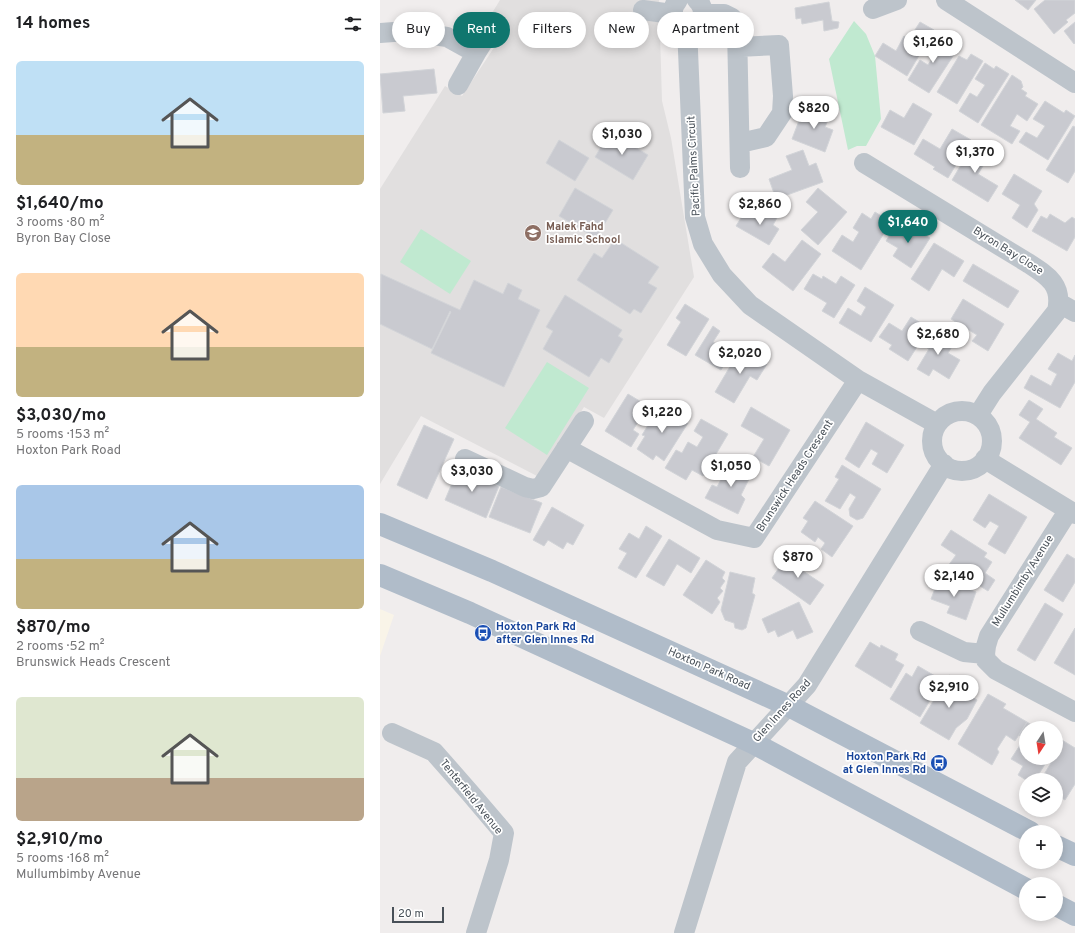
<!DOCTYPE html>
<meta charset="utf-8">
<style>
:root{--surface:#fff;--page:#f2f2f2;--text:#202124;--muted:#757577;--accent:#0f766e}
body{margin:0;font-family:Overpass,sans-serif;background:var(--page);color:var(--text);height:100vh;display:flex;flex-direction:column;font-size:15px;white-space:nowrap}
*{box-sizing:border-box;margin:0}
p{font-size:13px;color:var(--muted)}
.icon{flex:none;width:22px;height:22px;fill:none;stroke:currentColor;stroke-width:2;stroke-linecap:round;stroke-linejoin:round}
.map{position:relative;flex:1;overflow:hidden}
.side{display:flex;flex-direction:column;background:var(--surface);width:380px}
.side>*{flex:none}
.top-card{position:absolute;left:12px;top:12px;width:380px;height:36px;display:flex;gap:8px}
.needle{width:26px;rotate:192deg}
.buttons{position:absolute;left:639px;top:721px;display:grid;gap:8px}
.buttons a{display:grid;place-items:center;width:44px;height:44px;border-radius:50%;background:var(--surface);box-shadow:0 2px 10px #0003;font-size:20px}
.scale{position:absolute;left:12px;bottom:10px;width:52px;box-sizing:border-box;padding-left:4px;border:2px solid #485058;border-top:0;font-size:11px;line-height:14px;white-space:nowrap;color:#485058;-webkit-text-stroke:3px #fff;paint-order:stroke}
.price{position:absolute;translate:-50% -34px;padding:0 9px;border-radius:14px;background:#fff;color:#222;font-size:13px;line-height:26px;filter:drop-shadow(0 1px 2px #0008)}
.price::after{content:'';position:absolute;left:50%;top:24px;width:12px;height:9px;margin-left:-6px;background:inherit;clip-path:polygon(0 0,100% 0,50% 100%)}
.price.active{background:var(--accent);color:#fff}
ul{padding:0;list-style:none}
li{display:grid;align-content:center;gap:8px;height:212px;padding:0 16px}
li span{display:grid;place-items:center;height:124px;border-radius:6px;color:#555}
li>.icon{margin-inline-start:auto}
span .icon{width:72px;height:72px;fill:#fffc;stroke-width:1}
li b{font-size:17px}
h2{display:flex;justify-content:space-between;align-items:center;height:48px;padding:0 16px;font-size:17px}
.chip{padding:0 14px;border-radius:18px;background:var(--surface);box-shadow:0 2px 10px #0003;font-size:14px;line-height:36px}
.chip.active{background:var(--accent);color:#fff}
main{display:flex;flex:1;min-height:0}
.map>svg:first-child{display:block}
.commercial{fill:#f9f4e8}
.education{fill:#e1dfdf}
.green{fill:#c0e9d0}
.building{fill:#c9cad0;stroke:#d2d4d8}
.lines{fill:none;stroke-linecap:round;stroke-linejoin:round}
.minor{stroke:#bdc4cb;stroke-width:20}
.major{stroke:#b0bcc9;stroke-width:22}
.labels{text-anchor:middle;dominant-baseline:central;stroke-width:3.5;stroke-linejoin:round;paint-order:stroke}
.street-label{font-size:11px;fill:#485058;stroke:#fff}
.education-label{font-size:11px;font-weight:bold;fill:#785e54;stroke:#fff;text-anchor:start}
.transit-label{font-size:11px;font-weight:bold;fill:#164399;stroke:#fff;text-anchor:start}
</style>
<main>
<section class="side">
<h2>14 homes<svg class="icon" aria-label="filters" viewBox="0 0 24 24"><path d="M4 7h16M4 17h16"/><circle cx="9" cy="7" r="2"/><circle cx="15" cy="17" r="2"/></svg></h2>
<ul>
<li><span style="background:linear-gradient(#bfe0f5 60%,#c2b280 0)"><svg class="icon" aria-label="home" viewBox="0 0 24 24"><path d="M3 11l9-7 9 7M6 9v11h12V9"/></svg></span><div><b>$1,640/mo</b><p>3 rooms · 80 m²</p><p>Byron Bay Close</p></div></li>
<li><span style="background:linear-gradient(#ffd9b3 60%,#c2b280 0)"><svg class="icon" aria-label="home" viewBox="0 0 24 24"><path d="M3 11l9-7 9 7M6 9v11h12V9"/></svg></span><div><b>$3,030/mo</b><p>5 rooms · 153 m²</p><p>Hoxton Park Road</p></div></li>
<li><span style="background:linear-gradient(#a9c7e8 60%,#c2b280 0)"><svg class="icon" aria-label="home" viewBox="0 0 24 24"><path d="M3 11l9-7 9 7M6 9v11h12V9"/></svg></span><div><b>$870/mo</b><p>2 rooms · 52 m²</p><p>Brunswick Heads Crescent</p></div></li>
<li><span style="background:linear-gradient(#dfe7d0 65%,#b9a48a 0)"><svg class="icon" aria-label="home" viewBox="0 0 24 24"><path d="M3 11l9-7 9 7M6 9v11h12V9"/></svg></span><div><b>$2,910/mo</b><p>5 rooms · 168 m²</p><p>Mullumbimby Avenue</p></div></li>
</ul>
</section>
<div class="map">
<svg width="695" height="933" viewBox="0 0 695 933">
<rect width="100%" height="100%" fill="#f0eded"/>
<!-- commercial -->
<path class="commercial" d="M0,609l14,6 -14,41z"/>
<!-- education -->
<path class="education" d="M120,0h159l3,101 9,37 23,139 -90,141 -20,-11 -45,70 -118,-61 -41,68v-295l65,-103 17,10 47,-71 -17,-12z"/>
<!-- green -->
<path class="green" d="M474,21l12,13 9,22 6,63 -15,27h-9l-9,4 -19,-91z
M41,229l50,32 -21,33 -50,-32z
M167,362l42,26 -42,67 -42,-27z"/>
<!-- building -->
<path class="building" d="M635,0h21l-8,10z
M665,0h30v13l-9,7 2,2 -14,12 -20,-25z
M449,2l3,19 7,1 -1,6 -14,3 -1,-11 -21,4 -1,-6 -5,1 -1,-11z
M540,22l14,8 -27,46 -32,-20 8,-13 13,8 8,-15 5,3z
M695,22v21l-1,1 -10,-13z
M557,33l14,9 -2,3 8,5 -28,43 -21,-13 12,-20 8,5 7,-11 -8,-5z
M591,54l12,7 -26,43 -20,-12 22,-36 8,4z
M605,63l9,6 2,-3 13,8 -31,49 -19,-12 11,-18 7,4 8,-12 -10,-6z
M54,69l3,24 -34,3 2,15 -22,2 -3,-39z
M632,75l9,6 2,6 -2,2 6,4 -2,3 13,8 -11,17 -10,-7 -7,12 10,5 -8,13 -31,-19z
M665,101l19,12 2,-3 9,6 -27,44 -29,-18 7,-10 11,6 8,-12 -12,-7z
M533,103l19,11 -18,31 -33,-18 9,-17 14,8z
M434,106l17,7 -6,14 8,3 -8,22 -33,-13 8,-21 8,3z
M693,126l2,1v44l-7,12 -22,-13z
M572,129l19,11 -23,38 -15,-9 2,-2 -21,-13 9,-15 17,10z
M230,132l38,23 -15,25 -38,-23z
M179,140l30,18 -14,23 -29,-18z
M594,143l17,10 -13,21 20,12 -10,16 -36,-22z
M423,150l6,16 7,-3 7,19 -47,17 -7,-20 23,-9 -6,-14z
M634,174l28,17 -8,13 4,6 -11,18 -15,-10 8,-13 -18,-11z
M195,188l38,22 -17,28 -37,-22z
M438,188l29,24 -29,33 -17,-15 17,-18 -12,-10z
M387,209l11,7 -5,9 6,4 -10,16 -33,-19 10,-16 15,9z
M495,212l16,10 -30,48 -29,-19 10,-16 11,7 6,-10 -6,-4 9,-15 9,6z
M670,214l15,9 7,-6 3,2v18l-8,14 -35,-20 9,-15 6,3z
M516,225l11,6 3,-5 20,12 -19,30 -18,-12 5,-8 -12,-7z
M235,239l44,28 -11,16 9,5 -16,25 -7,-4 -4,5 -53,-34 17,-27 8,5z
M422,240l19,14 -28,37 -31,-24 11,-14 12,9z
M554,243l30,18 -10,16 -12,-8 -13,22 -18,-12z
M593,264l46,27 -11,17 -45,-27z
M1,274l79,36 14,-30 29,14 5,-11 14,7 -4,9 22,11 -36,77 -73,-34 20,-41 -1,-1 -18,38 -52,-25z
M433,274l9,5 1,-3 13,8 5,-8 14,9 -21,33 -12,-7 5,-8 -23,-14z
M485,287l29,18 -23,37 -32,-19 9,-15 13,8 5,-9 -9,-6z
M185,295l57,35 -4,6 5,3 -14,24 -8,-5 -12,19 -46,-28 10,-18 -7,-4z
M583,299l41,25 -16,27 -16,-10 5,-6 -26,-16z
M305,304l24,15 -23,37 -19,-11 14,-23 -5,-4z
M531,317l18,11 -21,33 -19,-12 3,-4 -13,-8 10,-14 13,8z
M333,326l7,5 -7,11 18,11 -10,17 -26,-15z
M551,328l10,7 -1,2 13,8 -5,8 12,7 -11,19 -16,-10 -4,7 -12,-7 12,-20 -8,-5z
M361,348l26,16 -10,16 -7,-4 -16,27 -19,-11z
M678,353l14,8 3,-6v27l-15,26 -36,-20 7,-13 20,11 6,-12 -9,-5z
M248,394l20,12 -15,24 6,4 -8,13 -26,-16z
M649,400l14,9 -7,10 21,14 -3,4 18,11 -11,17 -42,-27 11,-16 -11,-7z
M280,406l28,17 -24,38 -8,-6 -3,5 -16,-11 8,-13 -3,-1z
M371,407l39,23 -21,36 -16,-9 11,-18 -23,-13z
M321,419l27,15 -25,42 -11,-6 -6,10 -21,-12 11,-18 6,3 6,-11 9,5 6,-10 -9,-6z
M486,422l38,23 -17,28 -15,-9 6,-11 -7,-4 -12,19 -14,-9z
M44,425l30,14 -27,60 -30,-14z
M356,461l18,8 -13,26 4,4 -7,15 -33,-16 7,-13 5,2 8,-15 5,1z
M462,465l39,24 -18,29 -6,2 -7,-4 -1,-7 7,-12 -6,-4 -10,16 -15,-8 14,-22 -4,-2z
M78,469l41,17 -13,32 -41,-18z
M121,487l41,16 -12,30 -41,-16z
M609,494l38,23 -22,37 -17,-10 11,-18 -9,-5 -5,7 -12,-8z
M435,501l38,25 -21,31 -11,-8 4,-6 -7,-6 -3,5 -14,-10 7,-11 -5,-3z
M172,507l32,18 -11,20 -6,-3 -4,7 -15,-9 -4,6 -11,-6z
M266,526l16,10 -26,42 -18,-10 9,-15 -8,-4 10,-16 10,6z
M571,530l36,23 -3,4 8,5 -7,11 10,7 -7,11 -40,-25 8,-11 -15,-10z
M289,539l31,19 -9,15 -14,-9 -13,22 -18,-10z
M410,552l14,11 -4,6 24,16 -14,20 -38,-27z
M687,554l8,5v23l-12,20 -19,-12z
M326,560l19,12 -3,6 3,3 -5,7 3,3 -6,7 3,4 -8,12 -29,-19z
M350,572l25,6 -3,15 3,2 -9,33 -4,2 -7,-2 -1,-5 -9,-3 -4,-10z
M559,578l37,14 -10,28 -19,-7 3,-7 -19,-7z
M419,602l14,30 -16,7 -4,-9 -15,7 -3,-7 -7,3 -6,-14z
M665,603l18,11 -28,47 -18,-11z
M695,628v47l-21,-12z
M490,642l10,6 1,-3 17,9 -3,6 9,5 -13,23 -36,-22z
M538,666l17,10 -7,12 7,4 -15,25 -30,-18 16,-26 6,4z
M569,675l13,8 -3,6 18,11 -10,19 -11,9 -7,12 -29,-17z
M608,694l18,10 -3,4 24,14 -12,19 -9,-6 -9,14 2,3 -7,13 -34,-21z
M647,722l9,6h-10v30h23l-14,22h-9l-8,-5 5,-9 -12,-7 13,-20 -5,-4z
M682,740l13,8v36l-10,16 -9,-5v-8l2,-3 -2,-1v-3h-5l-8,-4 11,-18h2v-8z"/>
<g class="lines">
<!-- minor -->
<path class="minor" d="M298,0c-18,22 16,39 24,17 2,-7 0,-12 -5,-17
M566,0l129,83
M493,9l24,-9
M263,10l29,4
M323,14h21l8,4 5,11 3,139
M307,27l8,190 8,27 19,31 28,30 108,75 79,44
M0,33l27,-2 40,6 29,16 17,-27
M358,47l41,-2 4,51 -1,17 -16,24 -26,6
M78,85l18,-32
M484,163l164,100c20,13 35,22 29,48l-65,82 -14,22
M679,303l16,9
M552 441a30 30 0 1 1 60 0a30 30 0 1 1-60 0Z
M186,448l151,82 37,8 104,-158
M85,459l60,28 8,2 8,-2 43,-66
M605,459l90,55
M688,511l-79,125 -3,10 -1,8 1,6 10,10 79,42
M540,631l44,21 21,2
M12,733l42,19 36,41 34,40 -5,27 -23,73
M304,933l53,-171 70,-77 137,-221"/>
<!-- major -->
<path class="major" d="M0,524l112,47 297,135 241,126
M0,575l90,38 283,130 273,146
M676,846l19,9
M676,905l19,10"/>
</g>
<!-- icons -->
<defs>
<g id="school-disc" transform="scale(0.9)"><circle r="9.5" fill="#8d6e63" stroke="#fff"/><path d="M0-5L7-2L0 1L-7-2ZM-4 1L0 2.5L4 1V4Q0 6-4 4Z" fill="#fff"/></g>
<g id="bus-disc" transform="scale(0.9)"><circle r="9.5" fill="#1a4fb4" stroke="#fff"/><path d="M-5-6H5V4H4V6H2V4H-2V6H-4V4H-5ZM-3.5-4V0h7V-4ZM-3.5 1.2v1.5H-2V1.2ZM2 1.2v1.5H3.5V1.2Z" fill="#fff"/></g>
</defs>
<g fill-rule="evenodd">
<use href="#school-disc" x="153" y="233"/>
<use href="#bus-disc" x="103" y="633"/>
<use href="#bus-disc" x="559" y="763"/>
</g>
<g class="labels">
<!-- street labels -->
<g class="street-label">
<text transform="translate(314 166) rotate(-93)">Pacific Palms Circuit</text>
<text transform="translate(628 251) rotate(32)">Byron Bay Close</text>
<text transform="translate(415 476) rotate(-57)">Brunswick Heads Crescent</text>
<text transform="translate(643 581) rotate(-58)">Mullumbimby Avenue</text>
<text transform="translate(329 669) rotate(24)">Hoxton Park Road</text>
<text transform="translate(402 711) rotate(-48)">Glen Innes Road</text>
<text transform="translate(91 797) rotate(51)">Tenterfield Avenue</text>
</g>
<!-- education labels -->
<g class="education-label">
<text x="166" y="227">Malek Fahd<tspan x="166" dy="13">Islamic School</tspan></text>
</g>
<!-- transit labels -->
<g class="transit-label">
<text x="116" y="627">Hoxton Park Rd<tspan x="116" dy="13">after Glen Innes Rd</tspan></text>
<text x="546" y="757" text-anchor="end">Hoxton Park Rd<tspan x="546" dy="13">at Glen Innes Rd</tspan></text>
</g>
</g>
</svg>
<div class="buttons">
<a><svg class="needle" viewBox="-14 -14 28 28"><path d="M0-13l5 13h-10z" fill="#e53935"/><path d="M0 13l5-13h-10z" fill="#757577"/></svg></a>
<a><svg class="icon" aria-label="layers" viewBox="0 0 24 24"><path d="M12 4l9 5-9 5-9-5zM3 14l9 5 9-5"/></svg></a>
<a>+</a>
<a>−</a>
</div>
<div class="scale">20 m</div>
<b class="price" style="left:553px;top:64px">$1,260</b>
<b class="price" style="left:434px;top:130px">$820</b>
<b class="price" style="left:242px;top:156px">$1,030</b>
<b class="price" style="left:595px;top:174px">$1,370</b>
<b class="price" style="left:380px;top:226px">$2,860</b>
<b class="price active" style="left:528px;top:244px">$1,640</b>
<b class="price" style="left:558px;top:356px">$2,680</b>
<b class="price" style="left:360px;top:375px">$2,020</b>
<b class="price" style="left:282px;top:434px">$1,220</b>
<b class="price" style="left:351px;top:488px">$1,050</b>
<b class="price" style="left:92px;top:493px">$3,030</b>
<b class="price" style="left:418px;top:579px">$870</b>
<b class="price" style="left:574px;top:598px">$2,140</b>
<b class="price" style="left:569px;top:709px">$2,910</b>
<div class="top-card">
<a class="chip">Buy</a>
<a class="chip active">Rent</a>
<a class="chip">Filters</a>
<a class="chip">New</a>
<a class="chip">Apartment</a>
</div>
</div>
</main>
